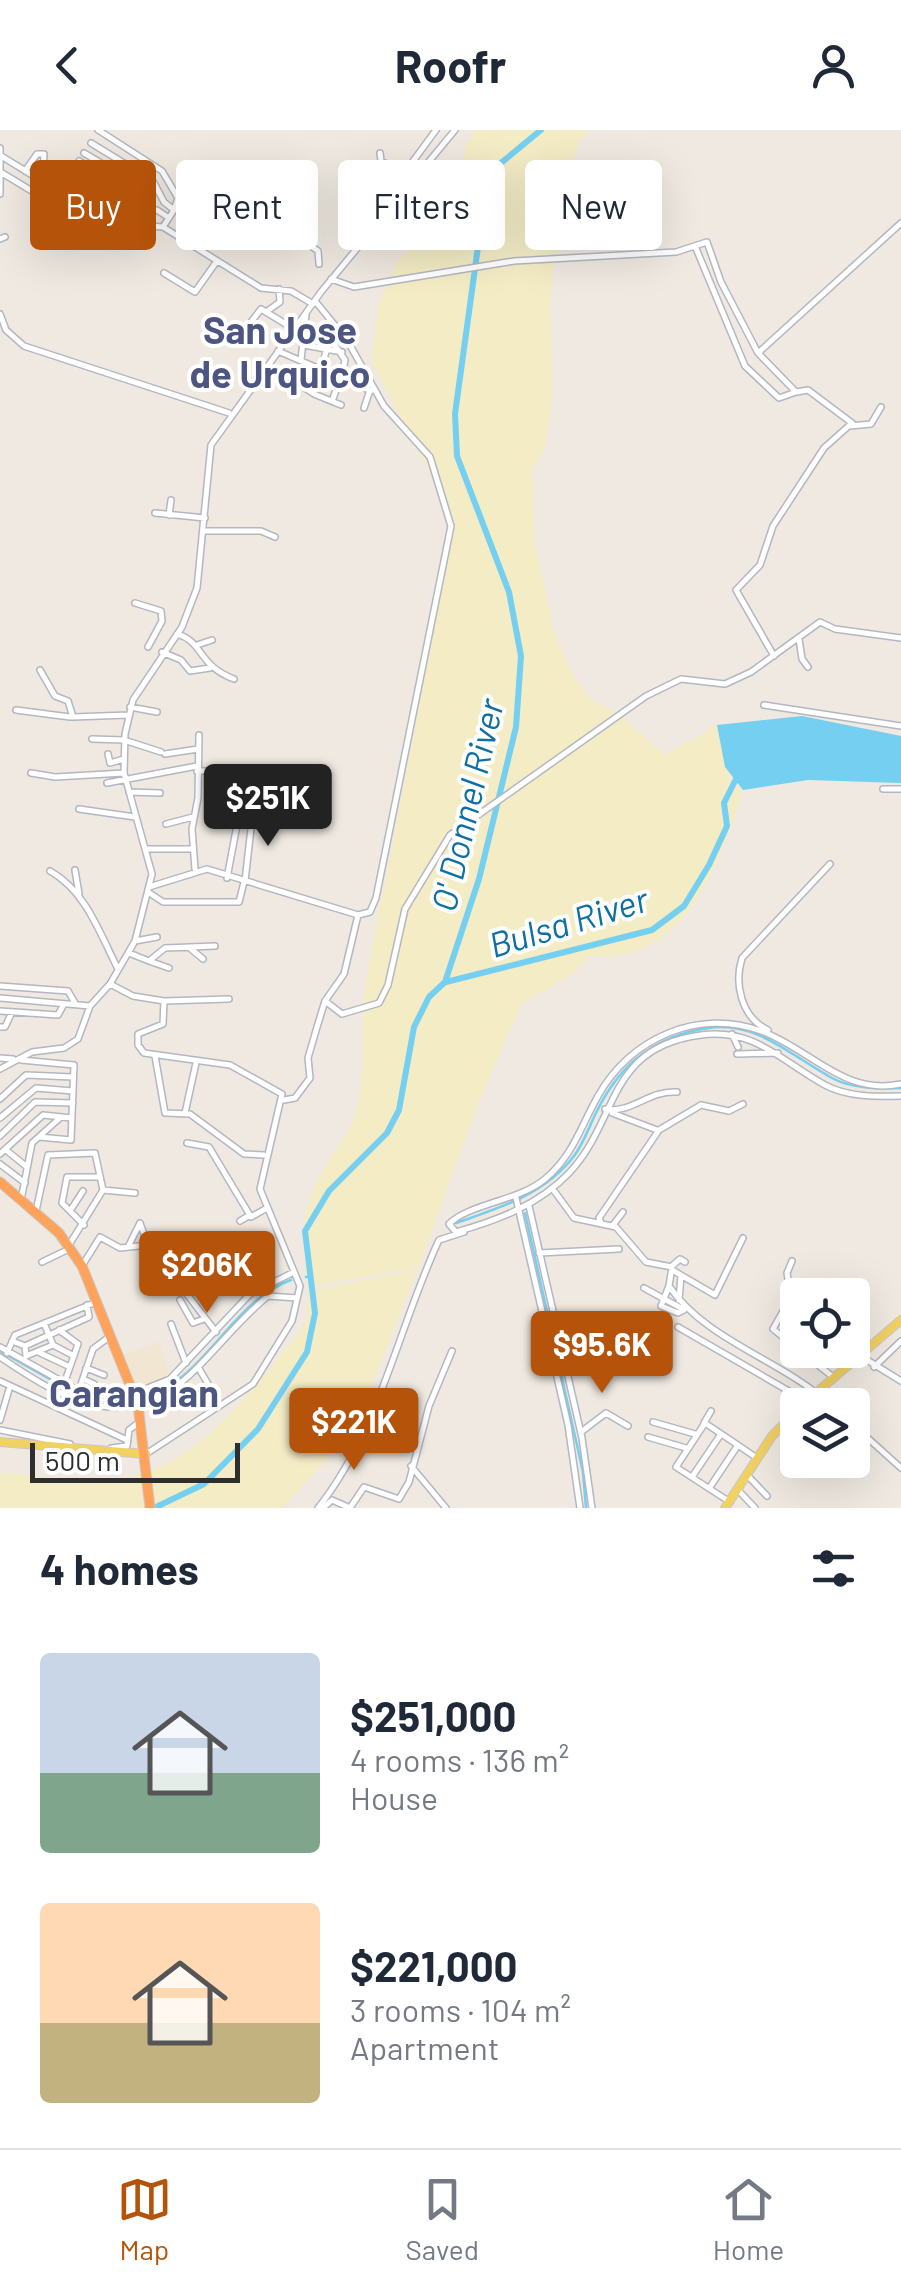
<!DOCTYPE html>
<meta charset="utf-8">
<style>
:root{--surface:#fff;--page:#f6f6f7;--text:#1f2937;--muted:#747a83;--line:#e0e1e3;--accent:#b45309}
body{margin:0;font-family:Barlow,sans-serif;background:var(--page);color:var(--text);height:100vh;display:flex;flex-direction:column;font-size:38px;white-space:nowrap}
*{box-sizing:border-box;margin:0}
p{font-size:32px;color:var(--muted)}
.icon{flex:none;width:55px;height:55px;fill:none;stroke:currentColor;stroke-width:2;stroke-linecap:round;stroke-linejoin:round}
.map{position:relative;height:1378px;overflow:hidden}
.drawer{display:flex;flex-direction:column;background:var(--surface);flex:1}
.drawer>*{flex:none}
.top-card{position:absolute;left:30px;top:30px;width:842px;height:90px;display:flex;gap:20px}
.fabs{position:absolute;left:780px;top:1148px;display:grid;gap:20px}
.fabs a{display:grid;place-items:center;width:90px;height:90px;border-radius:10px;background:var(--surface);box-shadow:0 10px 40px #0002;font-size:50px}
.scale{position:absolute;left:30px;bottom:25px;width:210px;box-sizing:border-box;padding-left:10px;border:5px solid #2e2e2e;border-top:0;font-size:28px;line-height:35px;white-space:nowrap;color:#2e2e2e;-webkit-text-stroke:8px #fff;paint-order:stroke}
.price{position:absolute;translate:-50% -85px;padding:0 22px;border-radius:10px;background:var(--accent);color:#fff;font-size:32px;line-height:65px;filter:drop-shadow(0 2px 5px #0008)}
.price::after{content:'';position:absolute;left:50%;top:60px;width:30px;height:22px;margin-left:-15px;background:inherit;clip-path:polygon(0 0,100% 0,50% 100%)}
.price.current{background:#222;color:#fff}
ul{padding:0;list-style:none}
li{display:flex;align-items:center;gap:30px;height:250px;padding:0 40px}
li span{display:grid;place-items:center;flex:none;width:280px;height:200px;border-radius:10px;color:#555}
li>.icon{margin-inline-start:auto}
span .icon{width:120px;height:120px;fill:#fffc;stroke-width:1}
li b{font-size:42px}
h2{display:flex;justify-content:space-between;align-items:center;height:120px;padding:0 40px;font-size:42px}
.tag{padding:0 35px;border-radius:10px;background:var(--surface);box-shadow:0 10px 40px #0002;font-size:35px;line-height:90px}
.tag.current{background:var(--accent);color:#fff}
header{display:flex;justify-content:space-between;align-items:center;height:130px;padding:0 40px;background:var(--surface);font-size:45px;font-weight:700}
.tabs{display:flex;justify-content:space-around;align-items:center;height:140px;border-top:2px solid var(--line);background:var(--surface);font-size:28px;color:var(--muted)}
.tabs a{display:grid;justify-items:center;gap:5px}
.tabs .current{color:var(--accent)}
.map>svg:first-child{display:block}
.education{fill:#f0e6d1}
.sand{fill:#f3ecc5}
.water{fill:#75cff0}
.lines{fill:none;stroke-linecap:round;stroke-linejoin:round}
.stream{stroke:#75cff0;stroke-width:2.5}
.river{stroke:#75cff0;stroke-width:6}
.minor-casing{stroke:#b4b7c1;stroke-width:8}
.major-casing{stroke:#c9c9c9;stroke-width:10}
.highway-casing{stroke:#c9c9c9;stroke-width:11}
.minor{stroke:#fff;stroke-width:5}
.major{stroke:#f2d163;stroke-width:8}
.highway{stroke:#ffa35c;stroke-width:9}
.labels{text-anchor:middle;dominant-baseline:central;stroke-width:8;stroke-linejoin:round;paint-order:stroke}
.water-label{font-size:35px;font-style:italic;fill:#0d6fa3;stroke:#fff}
.quarter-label{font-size:38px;font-weight:bold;fill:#4d5680;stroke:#fff}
</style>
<header><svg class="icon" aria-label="back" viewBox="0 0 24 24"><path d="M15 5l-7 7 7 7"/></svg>Roofr<svg class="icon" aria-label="person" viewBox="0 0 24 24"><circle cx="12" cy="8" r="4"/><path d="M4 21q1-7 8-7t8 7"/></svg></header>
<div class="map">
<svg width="901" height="1378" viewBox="0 0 901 1378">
<rect width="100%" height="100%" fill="#efe9e1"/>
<!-- education -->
<path class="education" d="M159,1212l11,33 -34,16 -13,-36z"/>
<!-- sand -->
<path class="sand" d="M475,0h115l-11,12 -15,44 -14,115 3,87 -8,61 -13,21 3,72 18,86 19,46 19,26 28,14 46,41 52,-30 13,53 13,12c-20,59 -44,143 -113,163 -11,4 -27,2 -39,3l-20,19 -50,29 -45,105 -57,158 -112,20c-4,-56 -10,-74 21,-125 9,-14 23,-30 27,-46 12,-42 4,-87 10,-130l90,-466 -84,-159 7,-54 19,-46 72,-63 -6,-48z
M417,1140l-56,142 -40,54 -39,42h-282v-35c31,1 95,12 122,7 79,-16 132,-93 179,-150l6,-12 1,-27z"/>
<!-- water -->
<path class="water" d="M802,586l99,20v47l-93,-3 -65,10 -18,-23 -8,-42z"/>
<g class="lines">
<!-- stream -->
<path class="stream" d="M525,1083l58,259 3,36
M456,1093c43,-15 88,-28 118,-67 10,-13 16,-32 24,-47 23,-46 59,-74 111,-81 48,-8 86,31 125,51 19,10 46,10 67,9
M306,1147l5,-1
M0,1221l87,49
M139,1268c65,-13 90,-96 152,-118
M100,1273l31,-4"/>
<!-- river -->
<path class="river" d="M446,852l206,-52 32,-24 25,-41 18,-39 -3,-23 13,-26
M154,1378l50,-24 54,-55 49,-77 8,-39 -10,-82 24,-40 58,-58 12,-23 15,-83 15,-30 16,-15 34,-103 37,-152 5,-71 -12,-64 -52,-136 -2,-42 29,-211 17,-40 40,-33"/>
<!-- minor casing -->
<g class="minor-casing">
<path id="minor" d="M98,0l64,41 16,27 -4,12
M0,18v46
M84,23l66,39
M380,23l1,8 23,12 6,9
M1,26l49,30 8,-18
M79,31l55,34 8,-7
M25,41l12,-17h7l-1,18 -10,19
M73,41l63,39h21l12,8
M2,43l48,29 33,-9 52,32 28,2 11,-17 -10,-8 -11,-21 -62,-38
M380,76l56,-76
M163,97l98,61 30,3 22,13
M286,98l32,23 1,13
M100,102l-12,-11 36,-57
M0,109l5,-2
M695,116l50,120 34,32 17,-6
M164,143l31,19 22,-31
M331,149l23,8 160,-26 162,-9 31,-10 14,40 37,71
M266,182l14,-10 -1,-13
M0,184l6,16 18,16 205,67
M248,196l13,-17 33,20
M304,215l38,7
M278,221l93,40
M301,230l5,-46
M321,239l9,-31 15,22 -3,16
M262,242l16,-1 36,23 27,11
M332,271l6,-16
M364,278l6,-18
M850,296l21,-2 10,-17
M155,383l50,5
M169,385l2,-15
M205,401h56l14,6
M135,473l26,8 1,10 -14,26
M177,504c27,8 20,31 57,45
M799,509l3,20 6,8
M197,515l15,-5
M162,522l19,8 9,11 20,-3
M774,526l-38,-66 24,-25 13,-39 51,-78 28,-25 -44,-33 -12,2 -38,-39 143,-130
M40,540l15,26 13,5 5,16 55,-2
M764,575l137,21
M130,577l27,5
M16,580l54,7
M92,609l32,1 37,12
M108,624l2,9 14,-4
M165,624l33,-5
M197,641h37
M31,643l24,4 69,-4
M107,653l90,-17
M883,659h18
M129,662l31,1
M79,679l56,8
M166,694l27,-7
M148,719h45
M195,739l-3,-40 6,-31 1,-63
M75,740l4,24
M50,741c36,20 50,63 68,98
M227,748l14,-74 12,7 -8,70
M149,757l58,-18 151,46 12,-3 6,-14 75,-372 -21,-69 -46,-51 -37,-66 -32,-39
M148,762l15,10h76l5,-20
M135,811l22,-4
M191,819l12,10
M129,823l20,8 16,-13 50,-2
M149,831l20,7
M110,854l23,12 31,5 -1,23 -25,10v11l6,8 86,12 52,29 -22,95 40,97 -8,35 -39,63 -107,70
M0,856l68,5 7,12
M0,868l90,8
M164,871l65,-2
M325,871l17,13 37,-11 9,-18 17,-76 45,-74 196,-139 35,-17 44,5 26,-12 69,-50 15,7 66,9
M0,881l58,4 6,-11
M0,897h5l7,-15
M768,900c-27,-13 -34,-46 -26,-72l88,-94
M732,904l6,13
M737,924l41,-1
M155,926l10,57 25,1 54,40 20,1
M0,928l13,1
M21,930l53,5 -3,75 -32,-3
M0,939l32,-17 32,-4 14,-9 12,-33 20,-22 25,-43 17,-67 -28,-101 1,-39 8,-34 49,-73 15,-39 14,-143 110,-153 134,-162
M901,954c-58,12 -90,-35 -140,-53 -62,-23 -131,7 -163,65 -17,30 -25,60 -53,83 -26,22 -77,25 -96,45l7,8c42,-12 83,-27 114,-60 49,-53 37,-125 131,-137 55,-7 81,27 124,50 22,12 52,12 76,11
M0,969l26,-24 47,2
M284,970l11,-2 15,-20 -2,-20 9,-31 8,-26 19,-27 14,-59
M605,979c27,5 43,-19 72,-17
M185,983l11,-50
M612,983l45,17
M0,988l36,-30 37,3
M0,1006l35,-34 38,1
M187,1013l22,4 42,70 16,-9
M6,1020l21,17
M0,1024l43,-39 29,3
M0,1034l25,19
M552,1058l22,30 42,9 30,35 26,5 -3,19c37,55 113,74 162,119
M103,1060l32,3
M516,1068l52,227 12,83
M21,1070l11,-57 29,-26
M529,1076l53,232 10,70
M36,1081l12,-56 47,-2 8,37 -34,55
M70,1081l13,-20
M240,1091l10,-6
M601,1093l-2,-5 60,-88 42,-25 28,6 14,-7
M84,1095l-22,-22 5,-26h33
M613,1095l10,-13
M129,1115l11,-22
M259,1115l9,37
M539,1123l80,-4
M252,1130l10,25
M792,1131l-5,12 4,24 -18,32 60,48
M42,1132l27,-13
M82,1136l18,-29 20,11 28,-3 -8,-22
M672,1136l8,-7 5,3
M674,1141l41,24 28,-57
M669,1156l-8,20 17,7 6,-3
M644,1158l37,20
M186,1163l30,39
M180,1170l13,23 11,-4
M679,1170l2,-24
M44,1193l9,22 21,11
M171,1194l15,39
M678,1197l128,74
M59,1200l19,14 -14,40
M852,1209l11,14
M12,1211l13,5 64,-29 -2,-12
M25,1216l1,10 27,-11
M0,1217l90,50 45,-4 35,-14 80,-85 42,-21
M847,1220l7,10
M38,1222l32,15
M7,1223l8,-18 79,-32
M859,1225l42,26
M0,1227c69,47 130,80 198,10 23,-23 44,-50 70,-71l29,2
M198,1237l13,22
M874,1237l27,-26
M86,1238l18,7
M83,1249l11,5
M0,1251l127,59
M183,1256l14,17
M79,1260l14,-41 16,-12
M0,1290l10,-34
M653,1292l42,12
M704,1293l7,-12
M852,1294l49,44
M0,1300l70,14
M581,1302l25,-19 22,13
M648,1307l38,11
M111,1318l16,-2 2,-16 9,-7
M411,1336l35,42
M748,1346l19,20
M692,1347l29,-43
M710,1357l28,-42
M738,1360l17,18
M730,1372l-54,-35 29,-44 52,35
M318,1378c62,-78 80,-180 121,-268l25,-8
M323,1378l9,-8 18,8 14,-21 35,12 10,-17 20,-76 23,-55"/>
</g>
<!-- major casing -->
<g class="major-casing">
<path id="major" d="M802,1275l99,-85
M0,1312l146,12
M725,1378l47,-72 26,-26"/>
</g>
<!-- highway casing -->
<g class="highway-casing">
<path id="highway" d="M0,1052l59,51 23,33 56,139 12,103"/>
</g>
<!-- minor -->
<use href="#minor" class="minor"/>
<!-- major -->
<use href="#major" class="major"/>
<!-- highway -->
<use href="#highway" class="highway"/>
</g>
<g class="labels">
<!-- water labels -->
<g class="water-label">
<text transform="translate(466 675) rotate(-77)">O' Donnel River</text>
<text transform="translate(568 791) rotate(-17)">Bulsa River</text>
</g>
<!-- quarter labels -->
<g class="quarter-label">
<text x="280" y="199">San Jose<tspan x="280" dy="44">de Urquico</tspan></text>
<text x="134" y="1262">Carangian</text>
</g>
</g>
</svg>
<div class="fabs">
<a><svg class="icon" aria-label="locate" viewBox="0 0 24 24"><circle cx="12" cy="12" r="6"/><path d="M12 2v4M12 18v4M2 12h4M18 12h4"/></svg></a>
<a><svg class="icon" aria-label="layers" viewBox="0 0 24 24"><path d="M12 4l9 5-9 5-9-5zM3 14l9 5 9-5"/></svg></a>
</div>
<div class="scale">500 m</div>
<b class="price current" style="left:268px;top:719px">$251K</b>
<b class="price" style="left:207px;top:1186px">$206K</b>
<b class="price" style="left:602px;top:1266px">$95.6K</b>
<b class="price" style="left:354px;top:1343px">$221K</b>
<div class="top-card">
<a class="tag current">Buy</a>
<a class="tag">Rent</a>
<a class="tag">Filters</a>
<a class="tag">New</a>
</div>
</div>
<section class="drawer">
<h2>4 homes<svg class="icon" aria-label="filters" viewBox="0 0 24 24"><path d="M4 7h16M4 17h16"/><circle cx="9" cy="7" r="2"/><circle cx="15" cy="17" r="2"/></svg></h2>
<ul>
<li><span style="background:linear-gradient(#c9d6e8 60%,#7fa58c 0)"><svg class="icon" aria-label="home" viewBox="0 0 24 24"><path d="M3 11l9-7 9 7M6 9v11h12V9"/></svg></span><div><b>$251,000</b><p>4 rooms · 136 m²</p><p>House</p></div></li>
<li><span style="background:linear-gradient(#ffd9b3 60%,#c2b280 0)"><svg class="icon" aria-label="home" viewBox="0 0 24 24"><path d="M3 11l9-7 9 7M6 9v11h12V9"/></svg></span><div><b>$221,000</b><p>3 rooms · 104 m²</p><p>Apartment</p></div></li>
</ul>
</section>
<nav class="tabs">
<a class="current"><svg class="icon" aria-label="map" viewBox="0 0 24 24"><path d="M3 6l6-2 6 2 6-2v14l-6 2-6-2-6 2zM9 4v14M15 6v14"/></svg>Map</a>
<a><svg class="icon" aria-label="saved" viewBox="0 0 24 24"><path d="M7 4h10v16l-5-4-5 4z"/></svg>Saved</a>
<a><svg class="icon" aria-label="home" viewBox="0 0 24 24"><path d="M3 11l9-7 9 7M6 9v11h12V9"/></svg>Home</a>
</nav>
